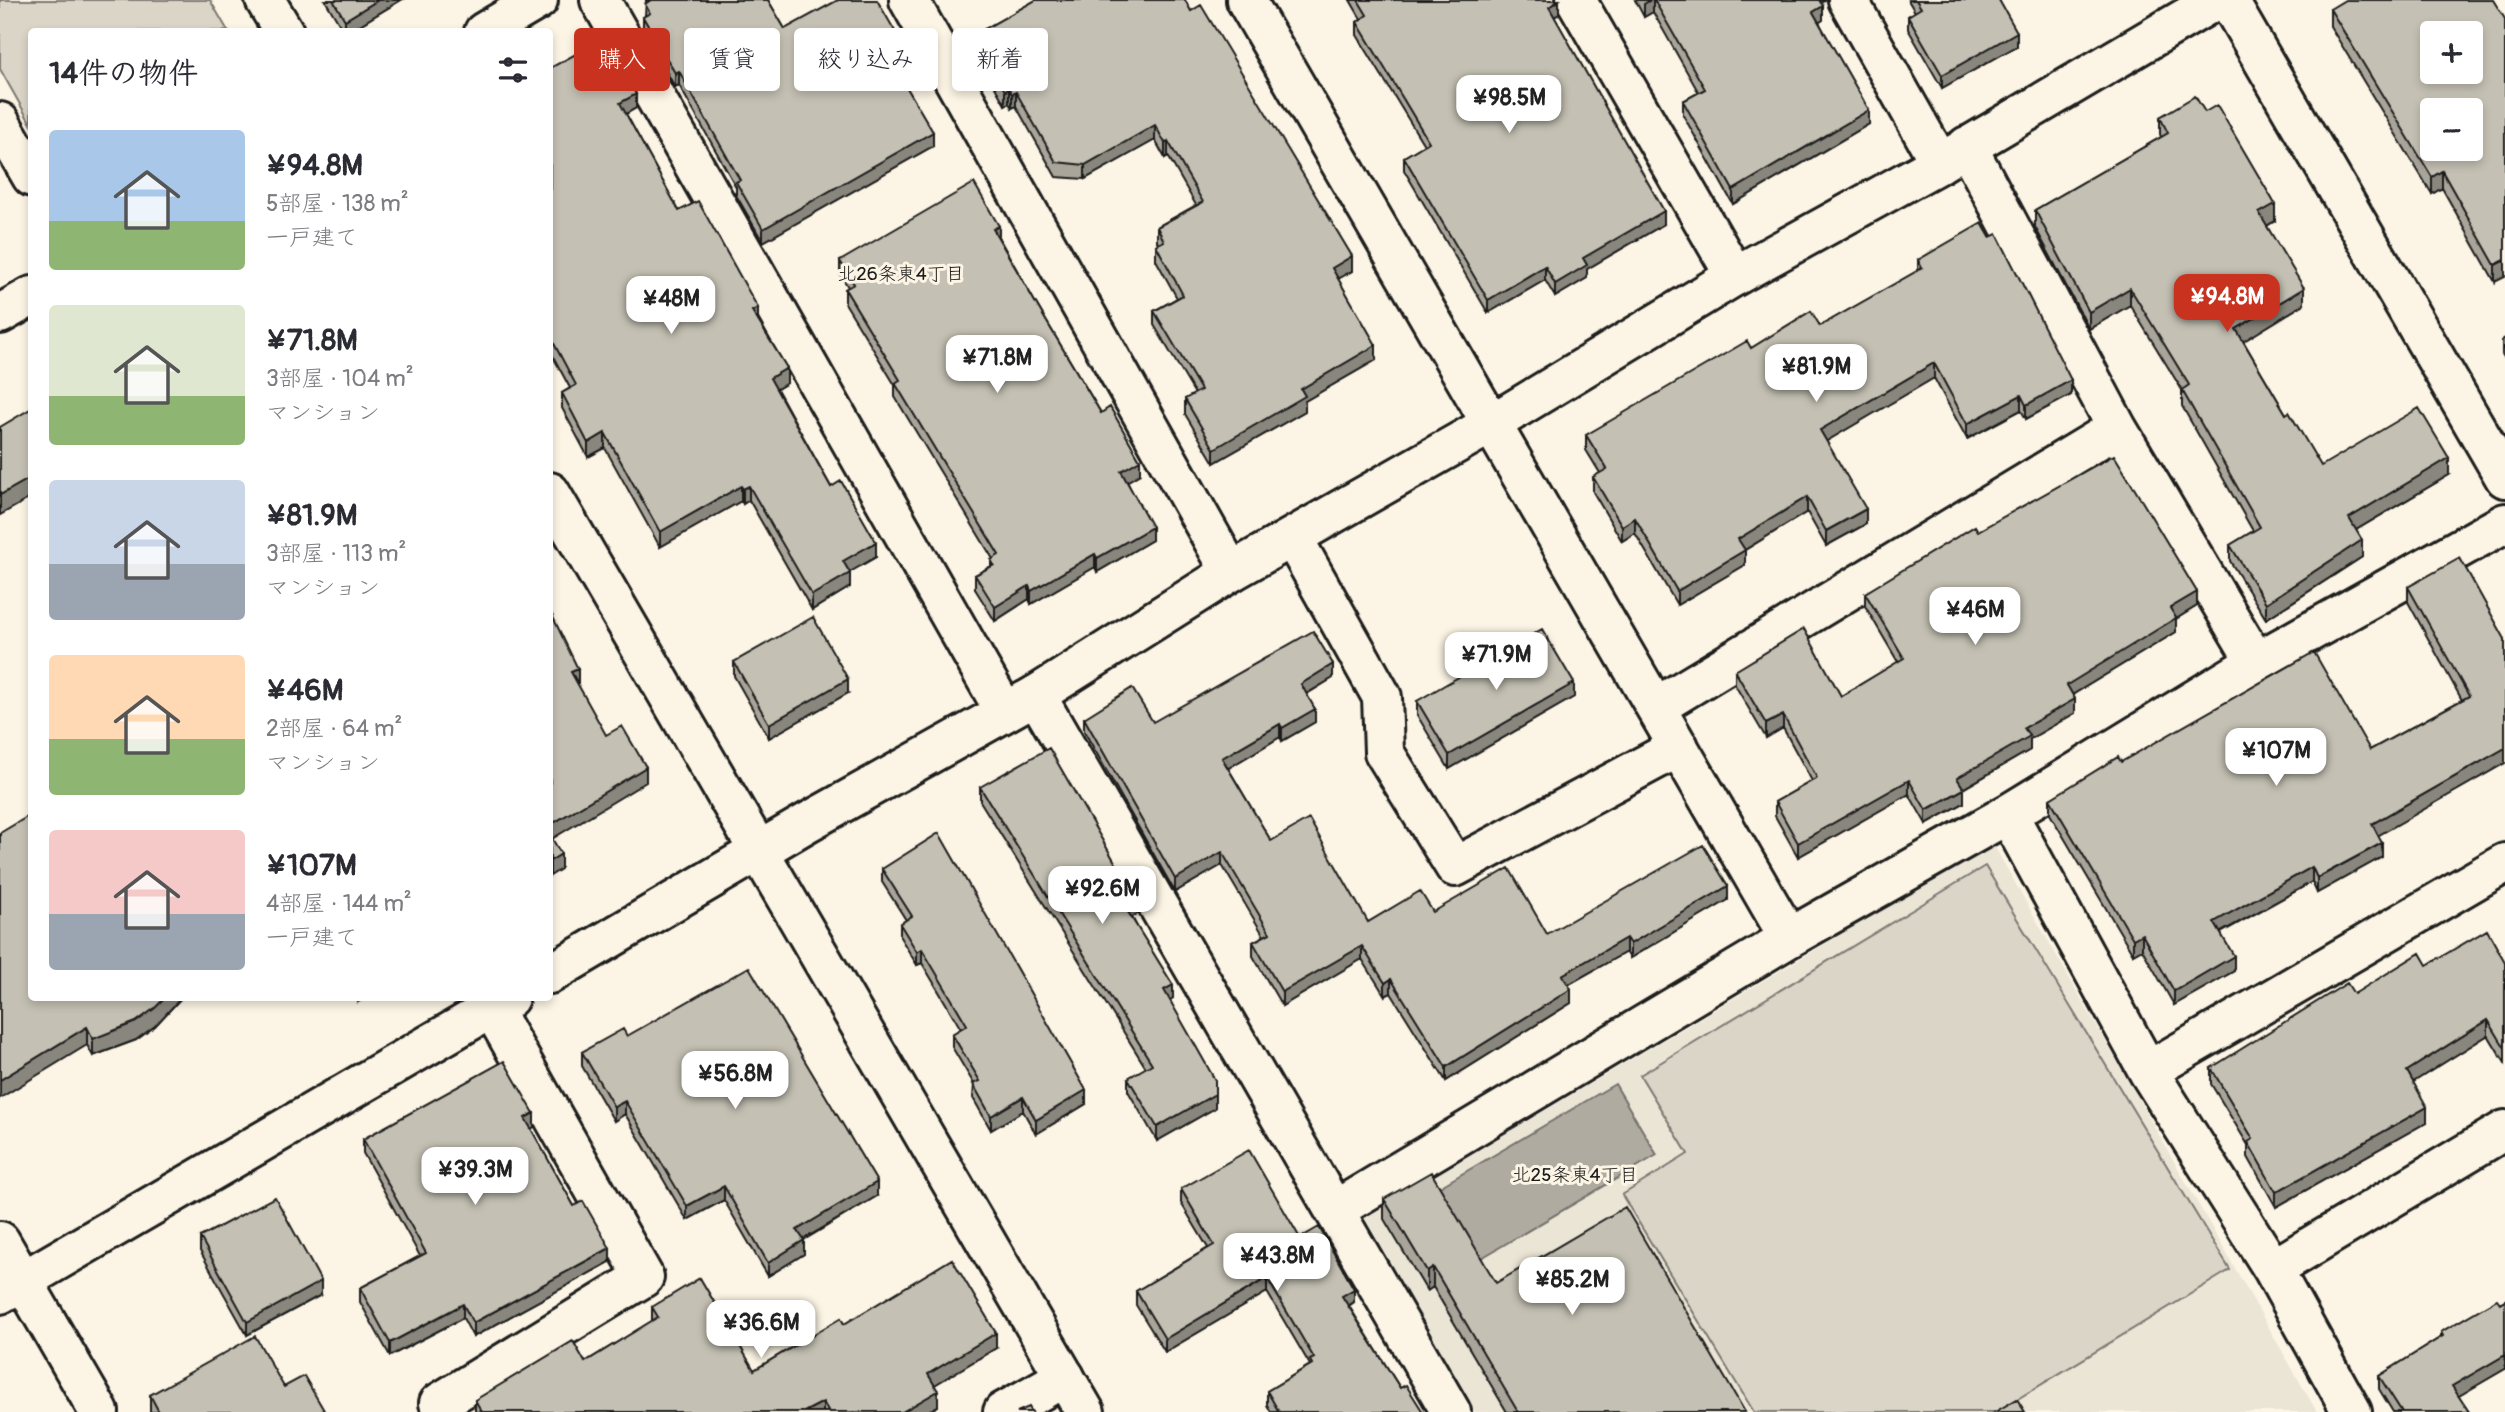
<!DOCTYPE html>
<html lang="ja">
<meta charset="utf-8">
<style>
:root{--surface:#fff;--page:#f2f2f3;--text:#2b2b33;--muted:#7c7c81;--accent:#c8321e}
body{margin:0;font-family:Pangolin,"Klee One",sans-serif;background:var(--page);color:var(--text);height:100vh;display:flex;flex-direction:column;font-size:26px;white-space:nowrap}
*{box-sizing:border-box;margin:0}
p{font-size:23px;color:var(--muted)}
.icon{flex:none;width:38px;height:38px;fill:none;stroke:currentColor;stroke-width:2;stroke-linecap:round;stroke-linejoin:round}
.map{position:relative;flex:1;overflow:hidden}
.details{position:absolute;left:28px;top:28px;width:525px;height:973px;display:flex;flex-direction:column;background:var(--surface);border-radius:7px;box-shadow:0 4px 10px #0003}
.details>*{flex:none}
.banner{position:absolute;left:574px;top:28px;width:665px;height:63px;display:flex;gap:14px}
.buttons{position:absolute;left:2420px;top:21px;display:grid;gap:14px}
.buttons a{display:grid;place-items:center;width:63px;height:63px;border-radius:7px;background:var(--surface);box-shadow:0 4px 10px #0003;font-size:35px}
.price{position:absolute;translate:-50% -60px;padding:0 16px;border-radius:14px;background:#fff;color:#222;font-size:23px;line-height:46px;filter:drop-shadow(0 2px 4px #0008)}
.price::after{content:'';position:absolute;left:50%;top:42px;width:21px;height:16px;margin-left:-10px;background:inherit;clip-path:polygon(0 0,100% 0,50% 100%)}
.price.selected{background:var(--accent);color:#fff}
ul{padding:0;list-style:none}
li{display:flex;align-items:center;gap:21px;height:175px;padding:0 21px}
li span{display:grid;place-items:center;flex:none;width:196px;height:140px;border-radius:7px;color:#555}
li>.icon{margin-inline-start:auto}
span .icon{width:84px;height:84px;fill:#fffc;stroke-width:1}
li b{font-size:30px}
h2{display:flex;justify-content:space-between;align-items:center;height:84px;padding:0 21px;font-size:30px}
.pill{padding:0 24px;border-radius:7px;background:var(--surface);box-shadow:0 4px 10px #0003;font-size:24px;line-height:63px}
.pill.selected{background:var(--accent);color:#fff}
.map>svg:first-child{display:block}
.built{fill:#ebe5d6}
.green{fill:#dbd5c8;stroke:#7c7872;stroke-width:2}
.water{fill:#b0aba1;stroke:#75726c;stroke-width:2}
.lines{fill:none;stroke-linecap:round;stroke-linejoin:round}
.minor-casing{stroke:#1c1c1c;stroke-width:44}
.tertiary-casing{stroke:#1c1c1c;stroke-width:44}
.minor{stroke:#fcf5e5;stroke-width:38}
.tertiary{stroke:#fcf5e5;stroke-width:38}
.wall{fill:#a9a59a;stroke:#1c1c1c;stroke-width:2}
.shaded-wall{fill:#89867d;stroke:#1c1c1c;stroke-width:2}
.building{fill:#c4c0b3;stroke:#1c1c1c;stroke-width:2;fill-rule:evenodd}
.labels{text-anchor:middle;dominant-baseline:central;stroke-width:6;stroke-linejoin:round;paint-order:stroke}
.neighbourhood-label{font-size:19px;fill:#1c1c1c;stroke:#fcf5e5}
</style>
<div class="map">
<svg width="2505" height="1412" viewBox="0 0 2505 1412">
<rect width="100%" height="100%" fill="#fcf5e5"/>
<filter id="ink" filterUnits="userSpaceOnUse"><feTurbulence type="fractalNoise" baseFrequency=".0143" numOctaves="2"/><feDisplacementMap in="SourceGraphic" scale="14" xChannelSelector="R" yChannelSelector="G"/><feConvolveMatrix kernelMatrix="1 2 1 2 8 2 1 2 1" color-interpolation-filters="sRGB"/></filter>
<g filter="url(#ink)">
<!-- built -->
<path class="built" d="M1993,844l324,568h-842l-110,-194z"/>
<!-- green -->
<path class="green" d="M0,0h210l18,31 -196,1 -1,92 -31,-55z
M1985,866l245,404 -234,142h-242l-132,-217 66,-41 -48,-79z"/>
<!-- water -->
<path class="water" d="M1615,1084l42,71 -184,108 -42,-71z"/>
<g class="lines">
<!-- minor casing -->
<g class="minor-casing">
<path id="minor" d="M600,0l405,712
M909,0l322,572
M1246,0l543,938
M1576,0l159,276
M1848,0l92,163
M2228,0l277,478
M484,32l54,-32
M0,122l32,55
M1967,146l150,282 139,234
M0,314l32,-18
M1293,538l89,159 2,55 71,115 224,-120
M1036,695l415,717
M1656,707l461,-279
M2008,814l140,257 125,198 79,143
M2148,1071l357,-208
M1335,1210l454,-272 219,-124 248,-152 249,-139
M2273,1269l232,-139
M445,1412l-6,-9 205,-126 -153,-270
M1003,1412l62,-35"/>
</g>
<!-- tertiary casing -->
<g class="tertiary-casing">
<path id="tertiary" d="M265,0l19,32
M550,492l535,920
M550,974l258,-152 228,-127 195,-123 260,-148 244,-148 205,-113 276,-163
M0,1241l99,171
M0,1294l509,-296"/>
</g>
<!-- minor -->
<use href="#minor" class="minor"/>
<!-- tertiary -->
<use href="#tertiary" class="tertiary"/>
</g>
<!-- wall -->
<path class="wall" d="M325,0h76l-53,32h-4z
M646,0h122l17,29 114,23 -10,5 44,89 -170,96 -27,-47v-8l-57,-102 -4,2 -32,-56v-14l2,-1z
M1036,0l316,271 -14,8 38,81 -71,41v10l-91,52 -29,-49v-15l10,-5 -41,-69v-14l23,-13 -21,-38v-15l2,-1 -1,-3v-14l39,-22 -28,-49 -3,2 -10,-18 -70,39 -29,-2 -40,-71 -4,2 -3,-5 -4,2 -31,-55v-15z
M1350,0h209v14l-5,3 110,207 -77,45v9l-32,19 -10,-17 -57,33 -84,-143v-13l20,-12 -67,-110v-13l4,-3z
M1635,0h190l-4,3 2,17 -4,2 50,102 -136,80 -50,-89v-14l16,-8 -46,-81 -9,5z
M1908,0h91l18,46 -75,42 -34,-59v-13l7,-4z
M2330,9l175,10 -10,263 -53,-94 -10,6 -102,-168z
M550,68l86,40 -10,6 53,97 79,109 29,63 -10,6 54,98 45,70 -27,15 1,15 -38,23 -63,-110 -6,4 -2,-3 -81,46 -55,-99 -17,9 -26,-49v-15l8,-5 -20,-37z
M2205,112l70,109 -8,5 37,78 -61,37 43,73 35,52 128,9 -93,55 6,27 -96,62 -36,-58v-16l23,-14 -71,-125v-16l-52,-85 -41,24 -54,-102v-17l126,-73 -1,-3v-17z
M999,238l36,64 66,111 39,61 -13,7 25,59 -55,32 -2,-5 -64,37 -2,-5 -34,22 -20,-32v-14l16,-9v-6l2,-1 -98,-162v-12l-50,-82v-14l3,-2 -8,-13v-13z
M1918,260l153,135 -45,24 -5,-9 -54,29 -33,-61 -108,63 40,83 -40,22 -19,-34 -62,38v15l-68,40 -42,-72 -13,8 -29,-49v-15l7,-4 -14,-23v-15l165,-87 69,-22 98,-55z
M2505,338v21l-3,-5v-14z
M1978,531l219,75 -21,13v13l-104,63 3,18 -45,26v11l-67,39 1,14 -38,21 -17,-30 -111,63 -23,-41v-14l37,-21 -29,-53 -17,10 -31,-53v-14l106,25 57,-34 -33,-56v-13z
M2408,587l97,52v124l-127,72 4,22 -65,36 -5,-11 -91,51 13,38 -60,34 -32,-56 -9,5 -83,-140v-15l71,-37 249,-12 92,-50 -54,-98z
M734,662l114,31 -79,45 -35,-62z
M1333,678l-26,16 8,28 -33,19 -2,-4 -52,31 43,73 97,81 65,-10 114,22 181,-34 -98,58 -4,-6 -58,33 3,18 -125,78 -55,-88 -6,3 -23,-37 -80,47 -29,-50v-14l11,-6 -42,-71 -47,27 -91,-161v-13l69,4z
M1574,697l-125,72 -32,-54v-14z
M980,787l157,127 -5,3 41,81 -3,2 45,108 -58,33 -29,-50v-13l18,-10 -166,-267z
M882,869l204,235 -50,30 -13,-23 -32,19 -18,-32 1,-14 -22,-37v-13l9,-5 -39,-66 -5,2 -17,-28v-13l6,-4 -24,-38z
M2505,962v101l-17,-28 -75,47 14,40 -151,85 -28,-50v-12l-37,-61v-16l143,-74 73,-29z
M32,998h149l-26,28 -19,14 -43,16 -6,-11z
M627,1036l250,160 -73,44v14l-36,22 -44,-76 -37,20 -62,-106 -11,7 -32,-55v-14z
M534,1127l-3,2 43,77 36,56 -137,75 -10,-19 -73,38 -30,-54v-14l60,-32 -57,-103v-14z
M1181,1189l119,49 54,64 -5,4 51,82 23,24h-152l-4,-7v-14l43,-26 -43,-73 -102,60 -29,-47v-14l72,-43 -27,-45z
M1384,1199l112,84 249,129h-238l-74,-125 -6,4 -43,-72z
M200,1237l121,58 -74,40 -47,-84z
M2505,1300v69l-47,27 11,16h-76l-14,-23v-13l62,-39v-5z
M652,1307l102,63 90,-46 152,24 -62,37 4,21 -11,6h-452v-12l110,-38 67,-41z
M284,1387l41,25h-175v-17z"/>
<!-- shaded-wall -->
<path class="shaded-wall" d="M378,0h23l-53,32h-3v-12z
M1651,0h2v12l-9,5v-13z
M1559,1v13l-10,6v-13z
M1823,6v14l-10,6v-14z
M2017,32v14l-75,42v-13z
M899,38v14l-16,8v-13z
M679,71v14l-4,2v-14z
M1009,89v14l-4,2v-14z
M1016,92v14l-4,2v-14z
M636,94v14l-16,9v-14z
M1869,110v14l-136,80v-14z
M1155,125v15l-70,39v-14z
M933,132v14l-170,96v-13z
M1168,141v15l-3,2v-15z
M2442,171v17l-10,6v-17z
M2275,204v17l-16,9v-17z
M1664,211v13l-77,45v9l-32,19v-13l28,-26z
M999,226v13l-6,-10z
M1352,256v15l-20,11v-14z
M2505,260v17l-10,5v-17z
M1545,266v14l-57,33v-13z
M2130,288v17l-41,24v-17z
M2304,288v16l-68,42v-17z
M758,308v14l-6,-11z
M1376,345v15l-71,41v10l-91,52v-14l87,-60z
M1934,363v15l-114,67v-15z
M787,368v15l-17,10v-15z
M2071,380v15l-45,24v-14z
M2021,395v15l-54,29v-15z
M605,433v15l-17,9v-14z
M2449,458v17l-100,59v-16z
M1140,460v14l-19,11v-14z
M32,477v20l-32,18v-20z
M741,486v15l-81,46v-15z
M749,486v14l-6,4v-15z
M1807,497v15l-69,42v-15z
M1866,509v15l-40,22v-15z
M1635,518v15l-13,8v-15z
M1152,527v13l-55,32v-14z
M2362,540v17l-96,62v-16z
M876,542v15l-33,19v-15z
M1745,550v15l-68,40v-14z
M1095,554v13l-64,37v-13z
M850,573v14l-38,23v-15z
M1029,586v13l-34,22v-14z
M2197,592v14l-21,13v13l-109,66v-13l103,-77z
M1333,664v14l-32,19v-13z
M578,669v15l-7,-12z
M848,679v14l-79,45v-14z
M1574,683v14l-125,72v-14z
M2075,699v14l-45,26v11l-73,42v-14l67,-50z
M1315,709v13l-33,19v-13z
M1783,715v13l-17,10v-14z
M1280,724v13l-58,35v-14z
M2505,748v15l-133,76v-15z
M646,767v15l-96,58v-15z
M1909,780v14l-111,63v-14z
M1964,789v14l-38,21v-14z
M2382,843v14l-65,36v-15z
M1222,852v13l-47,27v-13z
M561,854v15l-11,7v-15z
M2312,867v15l-98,54v-14z
M1728,886v14l-98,58v-14z
M1137,900v14l-12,7v-14z
M2142,934v15l-9,5v-15z
M1626,938v14l-64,36v-13z
M1362,946v13l-80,47v-14z
M922,949v14l-5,2v-13z
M2234,956v15l-60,34v-14z
M1391,979v14l-6,3v-13z
M1173,985v13l-9,6v-14z
M1571,989v14l-125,78v-14z
M165,998h16l-26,28 -19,14 -43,16v-17z
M358,998h7l-7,4z
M2488,1020v15l-81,51v-15z
M87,1027v18l-87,53v-18z
M1086,1090v14l-50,30v-14z
M1215,1094v14l-58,33v-14z
M1023,1097v14l-32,19v-14z
M625,1101v13l-11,7v-14z
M2427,1107v15l-151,85v-15z
M534,1113v14l-9,5v-14z
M877,1182v14l-80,47v-13z
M724,1186v14l-37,20v-14z
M804,1240v14l-36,22v-13z
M610,1248v14l-137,75v-14z
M1433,1267v20l-6,4v-20z
M1267,1278v14l-102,60v-13z
M321,1281v14l-74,40v-13z
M1354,1289v13l-12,7v-13z
M463,1304v14l-73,38v-13z
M996,1333v15l-68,41v-15z
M2505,1355v14l-53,31v-14z
M938,1391v15l-11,6h-25z
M823,1402v10h-19z"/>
<!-- building -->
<path class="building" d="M333,0h45l-33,20z
M651,0h117l17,29 53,-29h39l22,38 -16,9 50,85 -170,97 -27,-47 4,-2 -61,-109 -4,2 -32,-56 7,-4 -5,-9z
M1036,0h149l6,11 10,-6 151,251 -20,12 44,77 -75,44 4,7 -91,53 -29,-50 16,-9 -47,-79 29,-16 -27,-50 8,-4 -7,-14 46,-25 -35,-61 -3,2 -10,-18 -70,40 -29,-3 -40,-70 -4,2 -3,-5 -4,2 -31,-56z
M1358,0h201l-10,7 115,204 -81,47 4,7 -32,19 -10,-18 -57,34 -84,-143 25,-15 -72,-120 10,-7z
M1654,0h165l4,6 -10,6 56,98 -136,80 -50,-89 22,-12z
M1916,0h83l18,32 -75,43 -34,-59 13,-8z
M2345,0h148l12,19v241l-10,5 -53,-94 -10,6 -102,-168zM2432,33h39v39h-39zM2432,110h39v39h-39z
M605,38l31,56 -16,9 59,108 19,-10 60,107 -6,3 35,57 -17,10 61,109 10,-6 35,61 -33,19 7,12 -38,22 -63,-109 -6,3 -2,-3 -81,46 -55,-99 -17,10 -26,-50 14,-8 -26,-49v-268z
M2195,96l10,16 12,-7 58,99 -16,9 45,75 -68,41 50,85 3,-2 32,54 98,-58 30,50 -100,60 13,22 -96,63 -36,-58 30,-18 -78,-137 7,-5 -59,-97 -41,24 -54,-102 133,-77 -8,-16z
M974,183l25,43 -6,3 42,73 66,111 9,-6 30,53 -19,11 31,56 -55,31 -2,-4 -64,37 -2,-5 -34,21 -20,-32 19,-10 -3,-5 8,-5 -104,-172 5,-3 -55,-91 9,-5 -14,-23z
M1982,223l8,14 7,-3 74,146 -45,25 -5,-10 -54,29 -33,-61 -114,67 46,79 -40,22 -19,-34 -69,42 7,11 -68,41 -42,-73 -13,8 -29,-49 14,-8 -21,-34 161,-94 4,7 60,-37 9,15 102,-58 -4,-8z
M32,408v69l-32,18v-68z
M2114,455l83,137 -27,16 6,10 -109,67 8,14 -51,29 6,8 -73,42 7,11 -38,21 -17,-30 -111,63 -23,-41 42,-24 -34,-63 -17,9 -31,-53 69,-42 37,67 63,-38 -39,-65 110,-67 3,5z
M2460,558l45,81v109l-133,76 10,19 -65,35 -5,-11 -98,55 20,34 -60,35 -32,-57 -9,5 -83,-140 68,-42 3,5 193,-110 56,98 99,-54 -61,-109z
M550,611l28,58 -7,3 35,63 16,-9 24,41 -96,58z
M813,617l35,62 -79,45 -35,-62z
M1542,629l32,54 -125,72 -32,-54z
M1313,631l20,33 -32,20 14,25 -33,19 -2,-4 -58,34 49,83 38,-22 59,103 52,-31 13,21 76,-44 38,66 156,-89 25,41 -98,58 -4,-6 -64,37 9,14 -125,78 -55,-88 -6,4 -23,-37 -80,46 -29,-50 17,-9 -48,-81 -47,27 -91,-161 48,-30 21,34z
M1049,748l88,152 -12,7 48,78 -9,5 51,90v14l-58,33 -29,-49 24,-14 -172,-277z
M32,814v184h133l-10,10 -19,14 -43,17 -6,-12 -87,53v-247z
M939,833l147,257 -50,30 -13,-23 -32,19 -18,-32 7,-3 -28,-47 15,-9 -45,-76 -5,3 -17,-28 12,-8 -30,-47z
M550,835l11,19 -11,7z
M2487,930l18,32v86l-17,-28 -81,51 20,36 -151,85 -28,-50 5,-3 -42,-71 136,-85 7,11 66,-41 7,12z
M749,967l128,215 -80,48 7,10 -36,23 -44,-77 -37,20 -62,-105 -11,6 -32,-55 41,-23 4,7z
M504,1061l30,52 -9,5 49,88 9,-5 27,47 -137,75 -10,-19 -73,39 -30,-55 66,-35 -63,-114z
M1249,1150l51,88 19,-11 35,62 -12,7 58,92 6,-3 17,27h-144l-12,-21 45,-27 -2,-4 4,-2 -47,-80 -102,61 -29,-48 78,-46 -33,-56z
M1431,1172l65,111 129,-76 120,205h-227l-85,-145 -6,4 -43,-72z
M275,1197l46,84 -74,41 -47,-85z
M952,1259l44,74 -68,41 10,17 -36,21h-73l-6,-10 -19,10h-322l-7,-12 98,-59 12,21 73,-45 -6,-10 48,-29 54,92 87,-52 3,6z
M2497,1299l3,4 5,-3v55l-53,31 17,26h-67l-23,-36 64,-40 -2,-4z
M255,1336l29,51 20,-11 21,36h-166l-9,-17z
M2017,1399l8,13h-30z
M1029,1407l3,5h-15z"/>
</g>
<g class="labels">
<!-- neighbourhood labels -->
<g class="neighbourhood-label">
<text x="901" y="274">北26条東4丁目</text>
<text x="1575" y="1175">北25条東4丁目</text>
</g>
</g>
</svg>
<div class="buttons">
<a>+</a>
<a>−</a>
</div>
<b class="price" style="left:1509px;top:135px">¥98.5M</b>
<b class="price selected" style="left:2227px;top:334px">¥94.8M</b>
<b class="price" style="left:671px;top:336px">¥48M</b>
<b class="price" style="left:997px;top:395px">¥71.8M</b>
<b class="price" style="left:1816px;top:404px">¥81.9M</b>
<b class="price" style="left:1975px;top:647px">¥46M</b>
<b class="price" style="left:1496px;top:692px">¥71.9M</b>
<b class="price" style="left:2276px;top:788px">¥107M</b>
<b class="price" style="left:1102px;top:926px">¥92.6M</b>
<b class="price" style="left:735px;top:1111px">¥56.8M</b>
<b class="price" style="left:475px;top:1207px">¥39.3M</b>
<b class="price" style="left:1277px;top:1293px">¥43.8M</b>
<b class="price" style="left:1572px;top:1317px">¥85.2M</b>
<b class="price" style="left:761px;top:1360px">¥36.6M</b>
<div class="banner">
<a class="pill selected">購入</a>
<a class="pill">賃貸</a>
<a class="pill">絞り込み</a>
<a class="pill">新着</a>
</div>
<section class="details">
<h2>14件の物件<svg class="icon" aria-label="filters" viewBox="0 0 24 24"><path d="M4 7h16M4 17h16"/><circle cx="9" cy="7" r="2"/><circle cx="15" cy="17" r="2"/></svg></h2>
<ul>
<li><span style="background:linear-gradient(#a9c7e8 65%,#8fb573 0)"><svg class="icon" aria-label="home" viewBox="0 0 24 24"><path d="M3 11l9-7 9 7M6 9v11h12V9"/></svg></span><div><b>¥94.8M</b><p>5部屋 · 138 m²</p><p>一戸建て</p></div></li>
<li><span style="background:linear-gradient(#dfe7d0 65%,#8fb573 0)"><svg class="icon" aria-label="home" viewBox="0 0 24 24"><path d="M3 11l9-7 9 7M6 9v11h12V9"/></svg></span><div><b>¥71.8M</b><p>3部屋 · 104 m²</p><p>マンション</p></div></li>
<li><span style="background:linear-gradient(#c9d6e8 60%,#9aa5b1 0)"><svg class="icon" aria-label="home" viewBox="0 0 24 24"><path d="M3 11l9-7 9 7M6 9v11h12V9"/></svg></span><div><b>¥81.9M</b><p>3部屋 · 113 m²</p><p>マンション</p></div></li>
<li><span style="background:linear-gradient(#ffd9b3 60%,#8fb573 0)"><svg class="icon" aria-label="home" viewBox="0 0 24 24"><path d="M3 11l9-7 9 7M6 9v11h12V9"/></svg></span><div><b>¥46M</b><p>2部屋 · 64 m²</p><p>マンション</p></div></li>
<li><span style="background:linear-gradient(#f6c9c9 60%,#9aa5b1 0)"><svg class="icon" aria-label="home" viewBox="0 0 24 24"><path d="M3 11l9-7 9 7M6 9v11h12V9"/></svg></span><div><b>¥107M</b><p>4部屋 · 144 m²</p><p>一戸建て</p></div></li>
</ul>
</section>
</div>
